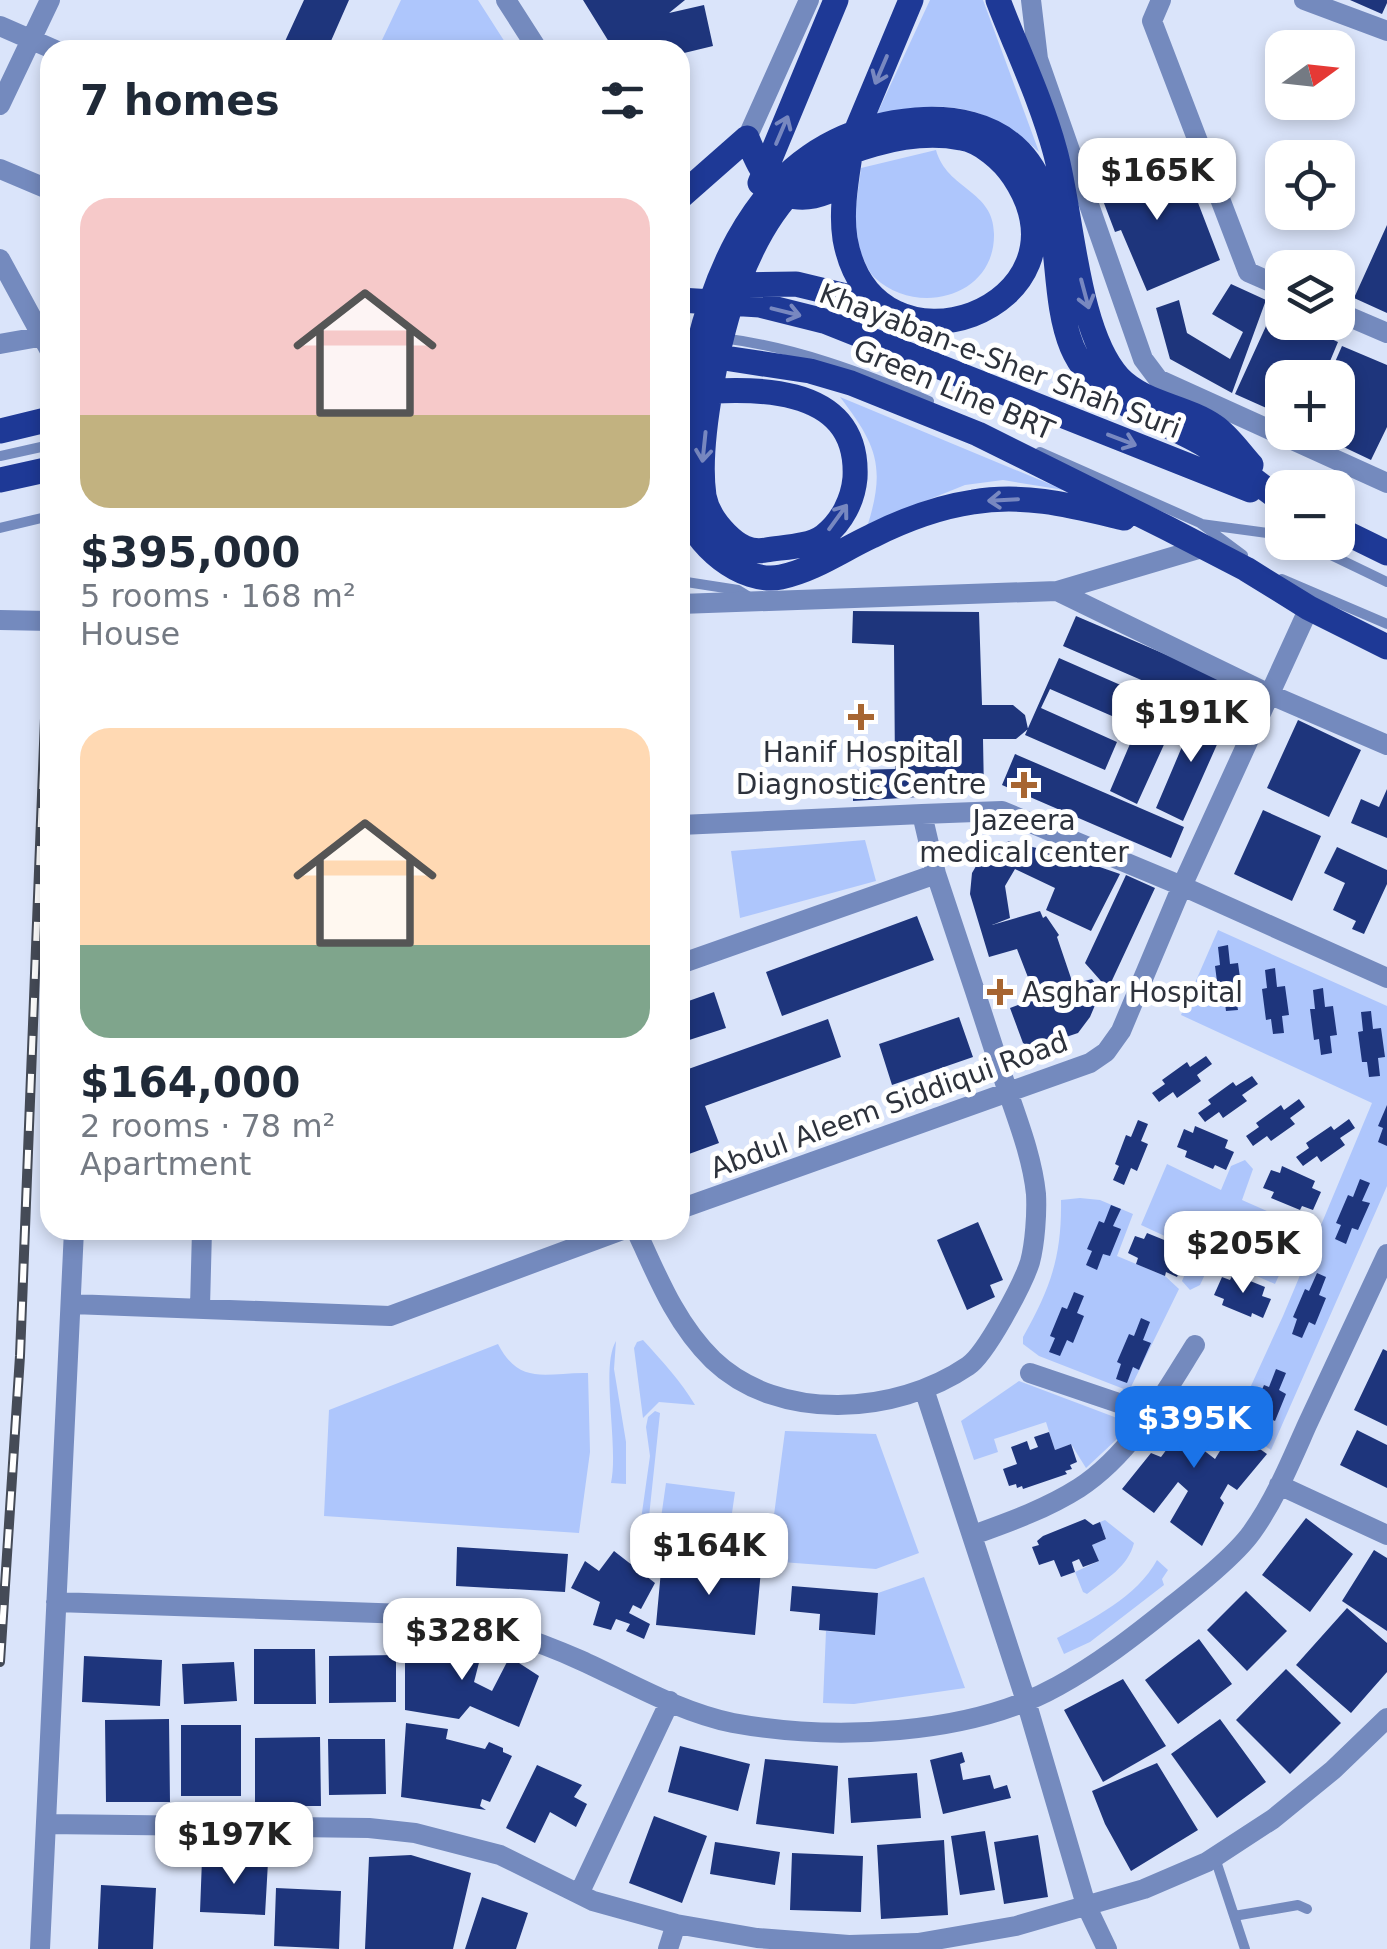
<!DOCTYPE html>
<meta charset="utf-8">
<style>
:root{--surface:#fff;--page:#f2f2f3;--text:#1f2937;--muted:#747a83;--accent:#1a73e8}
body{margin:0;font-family:"DejaVu Sans",sans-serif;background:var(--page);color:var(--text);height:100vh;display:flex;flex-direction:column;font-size:38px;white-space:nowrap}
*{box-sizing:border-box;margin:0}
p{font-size:32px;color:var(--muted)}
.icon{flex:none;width:55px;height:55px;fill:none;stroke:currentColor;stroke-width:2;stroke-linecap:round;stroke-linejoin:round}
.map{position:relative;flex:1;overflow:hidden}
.sheet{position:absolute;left:40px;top:40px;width:650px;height:1200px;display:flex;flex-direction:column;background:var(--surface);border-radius:30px;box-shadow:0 5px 15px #0003}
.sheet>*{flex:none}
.needle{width:65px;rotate:75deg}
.fabs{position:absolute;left:1265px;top:30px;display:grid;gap:20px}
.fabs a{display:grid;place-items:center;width:90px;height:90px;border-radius:20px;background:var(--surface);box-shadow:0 5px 15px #0003;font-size:50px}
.price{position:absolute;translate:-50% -85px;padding:0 22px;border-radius:20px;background:#fff;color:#222;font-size:32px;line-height:65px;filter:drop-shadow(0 2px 5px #0008)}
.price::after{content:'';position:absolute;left:50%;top:60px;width:30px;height:22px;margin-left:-15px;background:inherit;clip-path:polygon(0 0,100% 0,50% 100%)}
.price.selected{background:var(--accent);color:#fff}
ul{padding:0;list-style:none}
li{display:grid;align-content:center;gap:20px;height:530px;padding:0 40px}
li span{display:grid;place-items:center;height:310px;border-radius:30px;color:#555}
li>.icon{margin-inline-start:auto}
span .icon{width:180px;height:180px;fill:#fffc;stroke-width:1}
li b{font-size:42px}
h2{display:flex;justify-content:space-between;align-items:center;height:120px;padding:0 40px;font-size:42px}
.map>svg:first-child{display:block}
.green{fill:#aec6fc}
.building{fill:#1e357c}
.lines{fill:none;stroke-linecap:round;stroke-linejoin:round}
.service{stroke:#748abe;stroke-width:10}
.minor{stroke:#748abe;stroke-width:20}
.tertiary{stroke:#748abe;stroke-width:20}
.primary{stroke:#1e3996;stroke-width:25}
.rail-casing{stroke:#454b57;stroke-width:10}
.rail{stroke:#fff;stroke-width:6;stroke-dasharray:19;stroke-linecap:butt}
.oneway{stroke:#7888c0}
.poi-dot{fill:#a76531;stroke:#fff;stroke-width:4}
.labels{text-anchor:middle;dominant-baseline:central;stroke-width:10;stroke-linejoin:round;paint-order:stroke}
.street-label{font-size:28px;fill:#2d323c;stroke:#fff}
.poi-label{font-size:28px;fill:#2d323c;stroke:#fff}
</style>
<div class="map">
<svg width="1387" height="1949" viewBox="0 0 1387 1949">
<rect width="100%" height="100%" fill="#dae4fa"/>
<!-- green -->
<path class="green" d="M401,0h77l32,50h-128v-10z
M930,0h53l56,152c-51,-48 -96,-54 -163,-36z
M936,150c11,40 58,40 58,84 1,63 -77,83 -119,44 -9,-8 -19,-37 -20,-49 -1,-19 4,-42 6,-61z
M840,397l224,93 -61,-10 -38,5 -97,39c18,-58 8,-80 -28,-127z
M865,840l11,41 -136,37 -9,-67z
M1218,930l169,76v180l-116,264 -38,-25 50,-109 89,-213 -191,-88z
M1245,1160l8,9 -11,31 57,25 1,5 -25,54 -62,-27 -13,28 -10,5 -8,-9 13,-31 -54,-25 26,-61 54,26 10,-24z
M1080,1198l20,2 33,14 -16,42 48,20 14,13 -50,102 -90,-35 -16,-12v-7c27,-48 39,-80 38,-137z
M643,1340c19,21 38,41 52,65l-36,-3 -16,16 -9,-70 3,-6z
M616,1341l-2,28 12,73v42l-15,-1c8,-38 -11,-115 5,-142z
M498,1344c22,43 49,28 90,29l2,79 -11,81 -255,-17 5,-106z
M1019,1381l114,43 -47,44 -15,-24 -16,6 -9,-28 -52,17 4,13 -24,8 -13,-39z
M655,1411l5,2 -12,113 96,19 3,6 -109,-10 12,-85 -4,-29 2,-10z
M785,1431l91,3 43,119 -43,16 -108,-8z
M666,1483l69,9 -5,35 -69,-9z
M1105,1520l29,23c-6,24 -28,36 -47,51l-4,-2 -8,-20 24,-11 -7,-16 14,-6 -6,-17z
M1157,1560l11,10 -6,9 2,6 -74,57 -26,12 -7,-16c35,-19 80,-41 100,-78z
M924,1577l41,111 -111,16 -31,-1 3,-72 48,4 4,-42z"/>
<!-- building -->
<path class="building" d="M304,0h45l-22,50h-46z
M583,0h102l-16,13 35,-8 9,41 -33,8v-4h-66z
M1350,0h37v3l-5,11z
M1117,154l15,40 27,-10 -3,-9 20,-8 3,10 8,-3 33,86 -73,31 -26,-61 -6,2 -26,-68z
M1387,225v88l-33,-15z
M1231,284l35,16 -34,93 -62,-34 -14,-51 23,-8 8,33 43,26 13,-27 -31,-18z
M1272,313l10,4v5h12l44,20 -15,36h-41v37l-47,-21z
M1342,346l45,19v62l-16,33 -59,-28h26v-54h-10z
M853,611l126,1 3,93h31l12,10 3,14 -12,10h-33l1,54 -131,8v-31l42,-1 -1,-124 -42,-2z
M1076,616l168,72 -13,31 -168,-73z
M1059,658l82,36 -13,29 -78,-34 -9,19 76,34 -12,28 -80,-35z
M1152,692l30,13 -45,99 -27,-13z
M1198,709l29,13 -44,99 -27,-13z
M1298,720l63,30 -32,67 -62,-29z
M1015,754l169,73 -13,31 -169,-73z
M1387,789v49l-36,-15 10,-24 18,8z
M1263,810l58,26 -29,65 -58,-27z
M1009,841l59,15 52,18 -29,57 -45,-21 9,-22 -40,-19 -10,17 5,32 -18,7 48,-14 3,7 3,-2 13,19 -2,2 16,47 19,-5 9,12 -11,26 -12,16 -45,15 -10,-5 -13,-35 26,-10 -19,-49 -28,8 -19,-63 2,-21 10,-17z
M1337,847l50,23v14l-23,50 -12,-5 4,-8 -23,-11 12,-27 -21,-10z
M1126,875l29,13 -47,101 -23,-26z
M917,916l17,44 -152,56 -16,-44z
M1228,945l2,19 8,-1 4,29 -7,1 3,17 -12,1 -2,-15 -5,1 -4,-31 5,-1 -2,-18z
M1275,968l2,19 8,-1 4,29 -7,1 2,17 -11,1 -2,-15 -5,1 -4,-31 5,-1 -2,-18z
M1323,988l2,19 8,-1 4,29 -7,1 2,17 -11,2 -2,-16 -5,1 -4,-31h5l-2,-19z
M714,992l12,36 -46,15v-39z
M1371,1011l2,18 8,-1 4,29 -7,1 2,18 -11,1 -2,-15h-5l-4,-30 5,-1 -2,-19z
M959,1017l14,40 -81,28 -13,-41z
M828,1019l13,38 -136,49 14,37 -30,11 -9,-25v-57z
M1206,1056l6,8 -15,11 4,6 -24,17 -4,-6 -14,10 -7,-9 13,-9 -3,-4 25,-18 3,5z
M1252,1076l6,8 -16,11 5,6 -24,17 -4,-6 -14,10 -7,-9 13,-9 -3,-4 25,-18 3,4z
M1299,1099l6,8 -15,11 5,6 -24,17 -4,-5 -14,10 -7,-10 13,-9 -3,-4 25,-18 3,5z
M1387,1105v41l-9,-4 5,-14 -5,-2z
M1349,1119l6,9 -15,10 5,7 -24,17 -4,-6 -14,10 -7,-9 13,-9 -3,-5 25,-17 3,4z
M1138,1120l10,4 -7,17 7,3 -11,27 -6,-3 -7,17 -11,-5 6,-14 -4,-2 11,-29 5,2z
M1195,1126l33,14 -3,8 9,4 -8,18 -11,-5 -2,4 -28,-12 2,-6 -10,-4 7,-18 9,4z
M1282,1166l33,15 -3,7 9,4 -8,18 -11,-4 -2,4 -29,-12 3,-6 -11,-4 8,-18 9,3z
M1360,1179l10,4 -8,18 8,2 -12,27 -6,-2 -6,16 -11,-5 6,-14 -5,-2 12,-28 5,2z
M1111,1205l10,4 -8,17 8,3 -11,27 -7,-2 -6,16 -11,-5 6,-14 -5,-2 12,-28 5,2z
M978,1222l25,58 -13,5 5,12 -28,13 -30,-70z
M1147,1233l32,13 -3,8 9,4 -8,19 -11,-5 -1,4 -29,-12 2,-6 -10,-5 7,-17 9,3z
M1317,1273l9,4 -7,18 7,3 -11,27 -6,-3 -7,16 -10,-4 5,-15 -4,-2 12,-28 4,2z
M1233,1274l32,13 -3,9 9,3 -8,19 -11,-5 -1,4 -29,-12 2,-6 -10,-4 8,-18 8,3z
M1074,1292l10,4 -7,17 7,3 -11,27 -6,-3 -7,16 -11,-4 6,-14 -5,-2 12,-29 5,2z
M1141,1318l9,4 -7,18 8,3 -12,27 -6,-3 -6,16 -11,-4 5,-15 -4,-2 12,-28 5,2z
M1383,1349l4,2v75l-33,-16z
M1276,1369l10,4 -7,17 7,4 -11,27 -7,-3 -6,16 -11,-4 6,-15 -5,-2 12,-28 5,2z
M1187,1398l34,22 -19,29 13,10 18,-29 34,24 -30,36 -9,-6 -8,14 4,5 -22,43 -32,-24 18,-31 -10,-9 -24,31 -32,-24 29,-36 10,4 9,-12 -5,-5z
M1357,1430l30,15v43l-47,-23z
M1049,1432l6,18 16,-6 6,18 -7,3 2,4 -7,2 2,3 -44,15 -1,-3 -5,2 -1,-4 -7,2 -6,-17 14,-5 -6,-17 16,-6 3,9 8,-3 -4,-10z
M1306,1518l47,36 -43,58 -48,-37z
M1085,1519l8,6 7,-3 6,17 -14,6 7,16 -16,6 -4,-8 -7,3 3,10 -14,5 -7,-17 -15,5 -7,-18 7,-2 -2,-4 6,-5z
M457,1547l111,7 -3,38 -109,-6z
M1374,1550l13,8v73l-45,-30z
M614,1551l41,32 -14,26 -8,-4 -4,8 21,11 -6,15 -18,-8 4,-7 -14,-5 -5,11 -18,-5 7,-23 -29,-14 14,-27 14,10z
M662,1560l99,10 -6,65 -99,-10z
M792,1586l86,7 -3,42 -56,-5 1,-16 -30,-3z
M1246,1591l41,40 -40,40 -40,-41z
M1347,1608l40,35v29l-36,41 -55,-48z
M405,1637l41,1 1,8 35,5 -8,31 18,9 15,-29 12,1 20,13 -20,51 -49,-21 -11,13 -54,-9z
M1199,1639l33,45 -54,40 -33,-44z
M254,1649h61l1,55h-62z
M396,1655v47l-67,1v-47z
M84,1656l78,4 -2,46 -78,-4z
M234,1662l3,39 -53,3 -2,-40z
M1286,1669l55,54 -51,51 -54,-54z
M1123,1679l43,67 -63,36 -39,-72z
M169,1719l1,83h-64l-1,-82z
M1220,1719l46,63 -49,36 -46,-64z
M406,1723l42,6 -2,10 39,10 4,-7 14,6v4l9,4 -22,46 -8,-3 -2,7 6,4 -85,-13z
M181,1725h60v71h-60z
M320,1737l1,69h-66v-68z
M328,1739h57l1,55 -57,1z
M680,1746l70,18 -12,47 -70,-19z
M962,1752l3,10 -5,2 3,16 27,-5 4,14 13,-4 4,13 -68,16 -13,-54z
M765,1759l73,7 -4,68 -78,-10z
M1157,1763l41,67 -67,41 -26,-47 -13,-33z
M537,1765l45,20 -8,12 13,7 -11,23 -26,-15 -15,31 -29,-15z
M917,1773l4,45 -70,5 -3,-45z
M654,1816l53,20 -25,67 -53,-20z
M985,1831l10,59 -35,5 -9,-59z
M1038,1835l10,62 -44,7 -10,-62z
M944,1840l4,75 -67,4 -4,-74z
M715,1842l65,10 -5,33 -65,-11z
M792,1853l71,3 -2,56 -71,-2z
M411,1855l60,18 -18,76h-88l4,-92z
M202,1859l66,3 -3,53 -65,-3z
M101,1885l55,3 -3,61h-55z
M276,1888l65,3 -2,58 -65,-3z
M482,1897l46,16 -12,36h-51z"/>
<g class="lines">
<!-- service -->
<path class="service" d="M680,334l20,2
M722,338c72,9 140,34 207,63
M1040,452l160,71 43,32
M0,456l50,-11
M1201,524l81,11
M0,528l50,-12
M1304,542l83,40
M1282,579l105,45
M680,581l58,9 13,8
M1215,1858l30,91
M1234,1916l64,-11 9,4"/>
<!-- minor -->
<path class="minor" d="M1031,0l7,59 105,300 15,20 229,104
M1161,0l-9,21 96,251 34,15
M1304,0l83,31
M0,26l55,24
M0,105l50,-105
M747,138l62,-138
M0,169l50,21
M0,259l50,92
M1338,312l49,21
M0,344l50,-9
M1057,591l145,-43
M680,604l377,-13 214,104 116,50
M0,620l50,1
M680,825l242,-11
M936,874l-14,-60 80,-3 180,75 205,92
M680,1209l410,-146 16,-11 15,-21 61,-145 127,-278
M636,1230c21,46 40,94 77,130 66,63 183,55 255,6 18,-12 55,-82 62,-104 5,-19 7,-49 6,-68 -4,-40 -21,-80 -33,-117 -22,-68 -44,-135 -67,-203l-256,90
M72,1304l318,12 232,-86
M200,1307l2,-77
M1030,1373l121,41
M924,1389l102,312 60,204 21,44
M1279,1485l108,50
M973,1535c36,-13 73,-26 106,-47 52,-34 84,-92 116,-143
M56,1602l380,13c51,9 97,24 144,45 49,22 99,52 153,63 99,18 236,13 325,-37 40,-22 75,-49 111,-78 24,-19 66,-52 83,-76 23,-32 39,-71 55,-107 27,-57 53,-114 80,-171
M46,1824l323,4 46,5 85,22 93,46 83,23 81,14 92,7 69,-2 98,-17 128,-37 63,-27 66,-43 60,-49 54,-52
M579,1894l91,-193
M40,1949l34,-719
M668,1949l8,-25"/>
<!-- tertiary -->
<path class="tertiary" d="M506,0l32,50"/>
<!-- primary -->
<path class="primary" d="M998,0c19,50 43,99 57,151 17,61 21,180 64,227 25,26 66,28 95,48 14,9 26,27 37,39
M760,183l76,-183
M680,197l67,-59c16,38 32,73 80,54l25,-51 59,-141
M722,288l9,-3 65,-1 83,20
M680,300l80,5 64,16 426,169
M705,355l105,16 41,12 127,51 189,94 79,41 63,39 78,39
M680,393c67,-5 180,-13 175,85 -2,22 -13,44 -31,58 -15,11 -40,11 -58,14 -16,3 -28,-4 -40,-16 -11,-11 -19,-22 -22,-38 -8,-55 15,-163 35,-216 13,-34 32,-70 59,-96 36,-35 113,-56 163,-46 20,3 42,22 53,39 86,130 -141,216 -169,62 -5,-32 3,-67 7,-98
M0,431l50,-12
M680,459c14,-147 62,-325 236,-339 37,-3 77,4 104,32 48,51 27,134 52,195 22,52 79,69 124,93 30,16 58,41 86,61
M680,460c1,15 1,32 4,46 9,38 58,79 97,71 33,-7 61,-27 91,-41 30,-15 67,-29 101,-34 52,-9 100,4 151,16
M0,480l50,-11
M1338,529l49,24"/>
<!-- rail casing -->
<g class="rail-casing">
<path id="rail" d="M0,1662l20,-306 28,-714"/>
</g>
<!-- rail -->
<use href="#rail" class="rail"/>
</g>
<!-- one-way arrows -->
<defs><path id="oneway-shaft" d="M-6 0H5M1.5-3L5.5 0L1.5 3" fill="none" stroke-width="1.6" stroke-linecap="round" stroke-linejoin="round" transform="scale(2.5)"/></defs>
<g class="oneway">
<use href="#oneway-shaft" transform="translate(881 70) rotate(113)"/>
<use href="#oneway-shaft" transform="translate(782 130) rotate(-67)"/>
<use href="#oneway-shaft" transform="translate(1085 294) rotate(75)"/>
<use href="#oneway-shaft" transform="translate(786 312) rotate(14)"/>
<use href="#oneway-shaft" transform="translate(1122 440) rotate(21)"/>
<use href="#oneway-shaft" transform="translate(704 447) rotate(96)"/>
<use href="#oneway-shaft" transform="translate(1003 500) rotate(177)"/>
<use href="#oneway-shaft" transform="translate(838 517) rotate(-54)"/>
</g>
<!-- markers -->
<g class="poi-dot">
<path d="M856 702h10v10h10v10h-10v10h-10v-10h-10v-10h10z"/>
<path d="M1019 770h10v10h10v10h-10v10h-10v-10h-10v-10h10z"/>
<path d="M995 977h10v10h10v10h-10v10h-10v-10h-10v-10h10z"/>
</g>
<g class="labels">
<!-- street labels -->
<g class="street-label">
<text transform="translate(1000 361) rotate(21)">Khayaban-e-Sher Shah Suri</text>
<text transform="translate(954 390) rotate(23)">Green Line BRT</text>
<text transform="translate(889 1105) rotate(-20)">Abdul Aleem Siddiqui Road</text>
</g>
<!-- poi labels -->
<g class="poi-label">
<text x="861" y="752">Hanif Hospital<tspan x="861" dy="32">Diagnostic Centre</tspan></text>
<text x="1024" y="820">Jazeera<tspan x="1024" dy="32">medical center</tspan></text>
<text x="1022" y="992" text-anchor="start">Asghar Hospital</text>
</g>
</g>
</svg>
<div class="fabs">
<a><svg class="needle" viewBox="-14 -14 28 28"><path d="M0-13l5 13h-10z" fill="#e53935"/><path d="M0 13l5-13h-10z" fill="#747a83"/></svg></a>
<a><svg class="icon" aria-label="locate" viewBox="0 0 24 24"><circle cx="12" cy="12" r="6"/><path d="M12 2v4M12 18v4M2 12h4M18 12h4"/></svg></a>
<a><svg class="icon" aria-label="layers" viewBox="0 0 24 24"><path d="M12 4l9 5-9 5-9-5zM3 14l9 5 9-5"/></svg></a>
<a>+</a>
<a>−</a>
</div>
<b class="price" style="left:1157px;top:223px">$165K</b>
<b class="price" style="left:1191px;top:765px">$191K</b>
<b class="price" style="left:1243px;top:1296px">$205K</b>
<b class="price selected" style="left:1194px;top:1471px">$395K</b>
<b class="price" style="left:709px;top:1598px">$164K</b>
<b class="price" style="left:462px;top:1683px">$328K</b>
<b class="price" style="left:234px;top:1887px">$197K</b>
<section class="sheet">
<h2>7 homes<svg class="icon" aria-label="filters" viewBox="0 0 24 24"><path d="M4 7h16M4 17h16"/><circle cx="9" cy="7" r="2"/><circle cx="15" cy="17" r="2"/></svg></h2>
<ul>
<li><span style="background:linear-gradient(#f6c9c9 70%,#c2b280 0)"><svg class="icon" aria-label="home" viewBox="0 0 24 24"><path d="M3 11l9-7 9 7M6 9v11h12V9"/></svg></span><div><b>$395,000</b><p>5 rooms · 168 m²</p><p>House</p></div></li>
<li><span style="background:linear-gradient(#ffd9b3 70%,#7fa58c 0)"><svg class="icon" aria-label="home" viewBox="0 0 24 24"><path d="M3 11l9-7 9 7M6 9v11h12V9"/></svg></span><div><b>$164,000</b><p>2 rooms · 78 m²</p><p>Apartment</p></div></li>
</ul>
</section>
</div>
